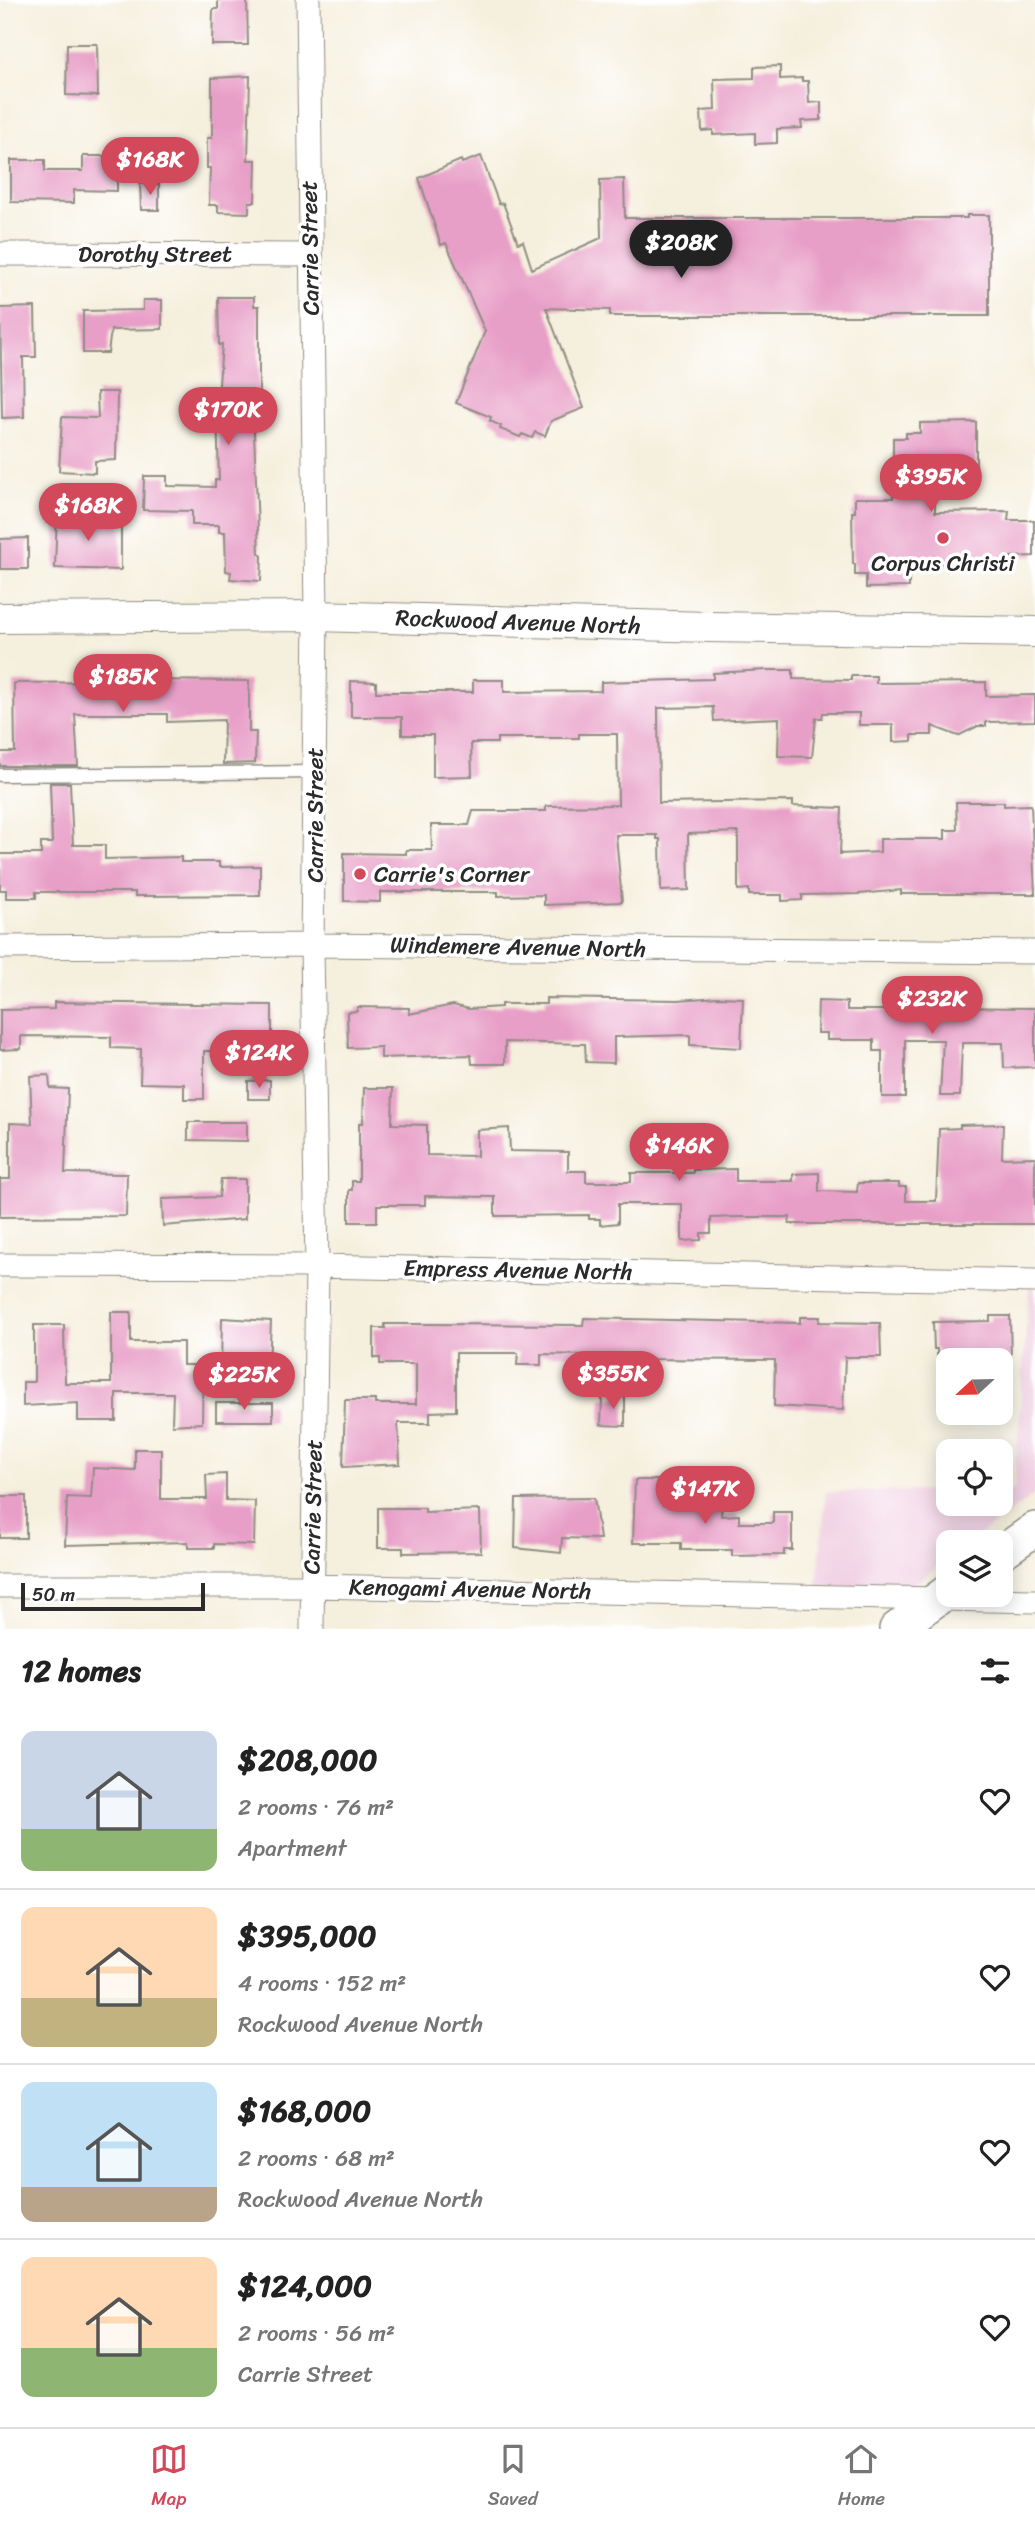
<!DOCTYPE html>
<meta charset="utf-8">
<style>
:root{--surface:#fff;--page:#f6f6f6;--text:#222;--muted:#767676;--line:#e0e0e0;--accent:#d1495b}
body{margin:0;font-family:Sriracha,sans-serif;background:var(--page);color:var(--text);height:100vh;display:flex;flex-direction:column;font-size:26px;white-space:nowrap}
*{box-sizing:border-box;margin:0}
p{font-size:23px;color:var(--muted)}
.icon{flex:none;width:38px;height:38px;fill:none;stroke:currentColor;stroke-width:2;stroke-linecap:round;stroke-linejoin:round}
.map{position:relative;height:1629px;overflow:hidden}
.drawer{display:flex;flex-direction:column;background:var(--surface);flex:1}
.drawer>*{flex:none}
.needle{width:46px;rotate:248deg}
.fabs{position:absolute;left:936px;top:1348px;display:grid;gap:14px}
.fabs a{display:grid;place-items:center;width:77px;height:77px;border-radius:14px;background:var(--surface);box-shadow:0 4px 18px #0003;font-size:35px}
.scale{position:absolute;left:21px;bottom:18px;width:184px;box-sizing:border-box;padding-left:7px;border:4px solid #2b2b2b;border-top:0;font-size:19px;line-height:24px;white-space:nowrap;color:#2b2b2b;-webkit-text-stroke:5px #fff;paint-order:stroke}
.price{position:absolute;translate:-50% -60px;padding:0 16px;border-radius:24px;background:var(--accent);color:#fff;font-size:23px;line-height:46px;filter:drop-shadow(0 2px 4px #0008)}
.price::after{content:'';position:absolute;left:50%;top:42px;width:21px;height:16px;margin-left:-10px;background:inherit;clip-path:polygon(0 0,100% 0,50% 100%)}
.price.selected{background:#222;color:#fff}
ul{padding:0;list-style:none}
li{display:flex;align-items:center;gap:21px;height:175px;padding:0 21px}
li+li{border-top:2px solid var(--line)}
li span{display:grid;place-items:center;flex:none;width:196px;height:140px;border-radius:14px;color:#555}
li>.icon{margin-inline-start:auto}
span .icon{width:84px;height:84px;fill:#fffc;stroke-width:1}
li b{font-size:30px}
h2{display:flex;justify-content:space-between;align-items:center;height:84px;padding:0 21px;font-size:30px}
.tab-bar{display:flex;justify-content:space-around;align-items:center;height:98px;border-top:2px solid var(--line);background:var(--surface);font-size:19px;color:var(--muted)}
.tab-bar a{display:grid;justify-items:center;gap:4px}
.tab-bar .selected{color:var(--accent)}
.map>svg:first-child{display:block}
.built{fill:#f1d0e3}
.building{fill:#e89fc7}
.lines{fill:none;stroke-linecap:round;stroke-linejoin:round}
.service-casing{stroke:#908d84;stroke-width:15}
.minor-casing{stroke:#908d84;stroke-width:25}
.tertiary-casing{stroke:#908d84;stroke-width:32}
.secondary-casing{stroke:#908d84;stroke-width:36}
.service{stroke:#fff;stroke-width:12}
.minor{stroke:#fff;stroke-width:23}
.tertiary{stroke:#fff;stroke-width:30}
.secondary{stroke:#fff;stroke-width:33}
.poi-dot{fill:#d1495b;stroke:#fff;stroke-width:2.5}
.labels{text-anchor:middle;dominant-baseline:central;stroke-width:7;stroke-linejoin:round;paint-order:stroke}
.street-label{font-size:23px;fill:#2b2b2b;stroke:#fff}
.poi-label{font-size:23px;fill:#2b2b2b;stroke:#fff}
</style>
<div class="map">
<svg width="1035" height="1629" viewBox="0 0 1035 1629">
<rect width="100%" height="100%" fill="#fff"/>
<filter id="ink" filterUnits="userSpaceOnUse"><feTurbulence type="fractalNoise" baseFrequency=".0143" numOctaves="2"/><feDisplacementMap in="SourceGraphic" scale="14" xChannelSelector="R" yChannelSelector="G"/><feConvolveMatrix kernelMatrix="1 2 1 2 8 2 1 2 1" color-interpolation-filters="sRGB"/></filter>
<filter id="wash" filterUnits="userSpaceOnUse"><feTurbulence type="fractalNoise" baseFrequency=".00686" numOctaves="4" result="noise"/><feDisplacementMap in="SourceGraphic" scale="28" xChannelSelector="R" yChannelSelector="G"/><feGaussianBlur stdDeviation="1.57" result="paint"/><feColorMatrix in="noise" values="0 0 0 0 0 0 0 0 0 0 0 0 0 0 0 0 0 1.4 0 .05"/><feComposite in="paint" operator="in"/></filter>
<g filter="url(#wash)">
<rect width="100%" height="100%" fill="#f5efdd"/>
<!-- built -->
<path class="built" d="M1029,1287h6v207l-65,48h-22v16l-39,30 -92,-1 9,-95 122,-1v12h53v-13h13z"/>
<g id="blocks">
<!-- building -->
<path class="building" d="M218,0h29l1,45h-36l1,-36h5z
M67,44h30l1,52 -32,-1z
M780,66v13l22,-1v3h6l1,22 12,-1v18l-20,1 1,7 -25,1v14l-22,1v-11l-42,2v-5l-11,1 -1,-20 14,-1 -1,-31 40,-1v-11z
M250,76l-2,84h8l-1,42h-6v11l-31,-1v-7h-9l1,-37h-3v-30h5v-60z
M83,156h34v35l-43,-1v13l-63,-1v-42h34v11h38z
M481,156l18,48 4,-1 15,40 5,-2 9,28 69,-31 -1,-58 24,-1 1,39h342v-3h22v101h-379v-6l-64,-2 38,100 -33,13 -6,15 -10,-4 -3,6 -10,-4 -2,3 -20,-8 1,-3 -11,-5 1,-4 -35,-14 29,-72 -39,-88 -5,2 -22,-67 42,-18 1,3z
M140,184h19v26h-18z
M218,297h36v9h5v87h-3l-2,40 5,120 3,3 -1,25 -31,-2 1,-7 -5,-1 -1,-39h-6v-7h-27v-14l-49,-1 1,-34h23v10l48,1v-7h4l-2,-68 5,-68 -3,1z
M143,300h19v29l-51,1 -3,23h-25v-42l60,-1z
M35,307l1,50h-13l1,60 -22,1 -2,-110z
M97,392h20l-1,68 -21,1v12l-36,-2 3,-54 36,1z
M976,422v50h-41v40l74,-1 -1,9h26v36l-23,1v6l-102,1v23l-43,1v-13h-11v-11h-2l-1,-52h3v-14h38v-60h13v-5h14v-10z
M57,511h23l-1,9 42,-1v51l-66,-2z
M28,538v31h-28v-30z
M766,670h27v9l58,1v-4h25v7l110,-1v14l49,-1v26l-49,1v4h-8l-20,10 -26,-10v9h-20v6l-19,1v-17h-34v-12h-36l-1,5h-6l-4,39 -34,-1 1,-38 -65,3 -1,-14 -55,1 1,95 134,-2v5l49,2 -2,46 40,-2v-13h65v-9h12l-1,-28h48v4l27,-1 4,89h-134v-4l-42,4 -57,1v5l-20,1v-6h-33v-6l-11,1v-58l-50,2 1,56 -28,1 -1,-52h-3v-4h-41l6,67 -78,3v-10l-46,1v-4h-118v10l-36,-1v-48l62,1v-4h26l-1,-25h38l4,-14h73v-5l72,-1 -1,-71h-38v4h-82v5h-26l1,33 -39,1v-42h-31v-18h-51v-36l25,1v10h97v-12h31v12l97,-1v-9l112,-3v-6z
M138,675v5l111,1v51h7l-1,31 -32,1 1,-44 -57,2v-8h-92l3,52h-78v-14h15l-1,-69 95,-1v-5z
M50,783h20l3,62h32v14l76,-2v5h38v5l41,-1v29l-117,1h-8v-4h-99v6h-30v-8h-6v-36h41v-11h11z
M718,997l25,1 -2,50 -51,-3v-10l-76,2v26l-28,-1 -1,-18 -80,-2v22h-33l-1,-9 -90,3v-11l-33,1 -1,-36 10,-1v-4l52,1v6l44,-9 16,4 32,-2v-3h45v-6l132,2z
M911,997h20l3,10 101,1v59l-31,1 -1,-25h-41l-2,53h-20l3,-56h-38v57h-23v-46h-8v-11h-47v-7h-10l1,-32 29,1v8h60z
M54,1002l218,3v37l-55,-1v10h-13v48h-20v-15l-44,-1 1,-34 -30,-1v-11l-90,-1v13l-21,1v-40l54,-1z
M49,1075l1,13 18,1 -3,84 62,1 -1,42 -126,1v-38h10v-56l22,1 -2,-48z
M270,1080v19h-22v-18z
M364,1088h29l-1,36 35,1v30l50,1v-26l32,-2 1,23 58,1v19h18v11h45v-9h62v-3l43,-1v12h57v-7l26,-1v18l38,1 1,-9h41v4h7v14h30l3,-72 21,-1v-3l43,-1 -1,34 33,-1v67h-246l1,-7h-53l-26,1v15h-10v7l-19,1v-37h-64v19l-18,2v-6h-11v-4l-94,1v-19l-70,-1v9h-48v17h-28v-32h3v-9h7v-58h4z
M188,1122h59v19l-59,-1z
M221,1179h24v40l-82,7 -1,-27 57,-2z
M111,1312h20v30h52v23h20l-1,58 -30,2 1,-32h-57v28h-38v-18l-55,3v-24h11v-57h30l1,58h46z
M990,1316h20l1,44h-23v-5h-51v-6h-3l-1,-27 57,-1z
M800,1317h20l-1,5 61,1 1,34h-36l-2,53 -69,-4 1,-46 -133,-1v-3l-101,-2v11h-24l1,-12h-62v58l-26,1v11h-32l2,41 -57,3 2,-67h30v4h41v-40h-36v-6h-6v-30h11v-4h41l157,1 1,-7 216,5z
M222,1318l49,3 -2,44 -6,-1v5l-42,-1z
M602,1397h23v29l-24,-1z
M216,1403h57v18h-57z
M135,1449h26v50h46l-1,-24 20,-1v26l29,1 -1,44 -40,-1v4h-26v-6l-123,3 2,-48 24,1 2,-30 42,2z
M635,1480h28v25h59l-1,11 18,-1v8h34v-11h19v38h-8v5l-52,1v-6h-51v-7h-48z
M0,1496h26v42h-26z
M594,1498l6,41 -38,-1 -1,15 -46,-5 1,-49z
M378,1508h47v4l55,-2 1,42 -78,1v-5h-25z"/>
</g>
</g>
<g filter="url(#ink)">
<use href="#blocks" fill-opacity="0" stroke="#908d84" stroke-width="2"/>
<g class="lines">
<!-- service casing -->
<g class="service-casing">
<path id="service" d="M0,775l314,-3"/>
</g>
<!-- minor casing -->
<g class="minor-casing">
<path id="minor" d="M308,0l8,616 -4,329 5,321 -5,363
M0,254l309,1
M0,947l312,-2 723,7
M0,1265l317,1 718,15
M0,1586h312l723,15"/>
</g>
<!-- tertiary casing -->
<g class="tertiary-casing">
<path id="tertiary" d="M0,618l316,-2 392,11 327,5"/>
</g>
<!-- secondary casing -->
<g class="secondary-casing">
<path id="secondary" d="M1001,1553l34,-24
M896,1629l52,-38"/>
</g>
<!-- service -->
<use href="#service" class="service"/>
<!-- minor -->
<use href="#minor" class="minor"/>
<!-- tertiary -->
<use href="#tertiary" class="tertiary"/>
<!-- secondary -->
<use href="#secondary" class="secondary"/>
</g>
</g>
<!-- markers -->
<g class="poi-dot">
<circle cx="943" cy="538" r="7"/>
<circle cx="360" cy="874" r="7"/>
</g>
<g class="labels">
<!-- street labels -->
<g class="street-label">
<text transform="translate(310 248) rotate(-91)">Carrie Street</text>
<text x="155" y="254">Dorothy Street</text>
<text transform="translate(518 622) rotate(2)">Rockwood Avenue North</text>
<text transform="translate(315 815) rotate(-90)">Carrie Street</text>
<text transform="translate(518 947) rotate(1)">Windemere Avenue North</text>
<text transform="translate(518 1270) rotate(1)">Empress Avenue North</text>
<text transform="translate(313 1507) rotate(-89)">Carrie Street</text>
<text transform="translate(470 1589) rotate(1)">Kenogami Avenue North</text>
</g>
<!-- poi labels -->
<g class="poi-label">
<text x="943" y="563">Corpus Christi</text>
<text x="374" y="874" text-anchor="start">Carrie's Corner</text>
</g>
</g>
</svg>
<div class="fabs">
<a><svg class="needle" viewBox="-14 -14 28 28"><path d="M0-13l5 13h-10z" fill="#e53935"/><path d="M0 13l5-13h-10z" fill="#767676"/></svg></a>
<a><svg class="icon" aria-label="locate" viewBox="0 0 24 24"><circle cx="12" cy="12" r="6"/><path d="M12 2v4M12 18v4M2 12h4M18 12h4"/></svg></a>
<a><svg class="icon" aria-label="layers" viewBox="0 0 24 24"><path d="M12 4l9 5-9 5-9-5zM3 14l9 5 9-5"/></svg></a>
</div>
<div class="scale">50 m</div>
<b class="price" style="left:150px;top:197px">$168K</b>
<b class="price selected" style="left:681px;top:280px">$208K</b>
<b class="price" style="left:228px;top:447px">$170K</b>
<b class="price" style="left:931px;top:514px">$395K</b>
<b class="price" style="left:88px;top:543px">$168K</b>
<b class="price" style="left:123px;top:714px">$185K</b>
<b class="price" style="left:932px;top:1036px">$232K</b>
<b class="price" style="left:259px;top:1090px">$124K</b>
<b class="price" style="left:679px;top:1183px">$146K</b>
<b class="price" style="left:613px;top:1411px">$355K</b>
<b class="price" style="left:244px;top:1412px">$225K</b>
<b class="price" style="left:705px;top:1526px">$147K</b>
</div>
<section class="drawer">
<h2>12 homes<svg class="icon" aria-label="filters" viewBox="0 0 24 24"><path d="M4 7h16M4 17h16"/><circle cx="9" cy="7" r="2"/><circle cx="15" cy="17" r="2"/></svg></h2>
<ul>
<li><span style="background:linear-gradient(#c9d6e8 70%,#8fb573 0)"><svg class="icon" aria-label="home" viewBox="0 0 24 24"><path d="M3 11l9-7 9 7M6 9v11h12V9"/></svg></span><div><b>$208,000</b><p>2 rooms · 76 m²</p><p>Apartment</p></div><svg class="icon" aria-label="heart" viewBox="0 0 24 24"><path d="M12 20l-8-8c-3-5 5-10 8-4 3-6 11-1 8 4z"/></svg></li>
<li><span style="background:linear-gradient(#ffd9b3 65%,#c2b280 0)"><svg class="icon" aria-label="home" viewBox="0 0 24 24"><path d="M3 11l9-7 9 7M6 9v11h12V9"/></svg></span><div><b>$395,000</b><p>4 rooms · 152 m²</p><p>Rockwood Avenue North</p></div><svg class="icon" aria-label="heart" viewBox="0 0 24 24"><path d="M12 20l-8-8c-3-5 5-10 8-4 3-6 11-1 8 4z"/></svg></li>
<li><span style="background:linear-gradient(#bfe0f5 75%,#b9a48a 0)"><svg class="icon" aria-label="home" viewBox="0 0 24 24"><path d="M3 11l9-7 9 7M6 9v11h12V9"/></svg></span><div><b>$168,000</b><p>2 rooms · 68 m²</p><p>Rockwood Avenue North</p></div><svg class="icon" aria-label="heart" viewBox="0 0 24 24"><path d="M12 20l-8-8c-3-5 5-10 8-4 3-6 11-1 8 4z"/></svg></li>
<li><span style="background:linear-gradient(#ffd9b3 65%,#8fb573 0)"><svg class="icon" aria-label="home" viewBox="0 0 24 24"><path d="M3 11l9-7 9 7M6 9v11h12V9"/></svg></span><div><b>$124,000</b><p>2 rooms · 56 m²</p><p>Carrie Street</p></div><svg class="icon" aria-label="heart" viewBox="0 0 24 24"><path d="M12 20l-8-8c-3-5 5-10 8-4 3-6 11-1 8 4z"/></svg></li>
</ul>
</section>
<nav class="tab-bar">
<a class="selected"><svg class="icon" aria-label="map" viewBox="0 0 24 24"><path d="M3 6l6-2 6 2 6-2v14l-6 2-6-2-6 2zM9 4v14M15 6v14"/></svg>Map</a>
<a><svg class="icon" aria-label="saved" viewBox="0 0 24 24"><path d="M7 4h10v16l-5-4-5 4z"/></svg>Saved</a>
<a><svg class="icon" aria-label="home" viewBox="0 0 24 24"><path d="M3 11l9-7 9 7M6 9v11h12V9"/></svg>Home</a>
</nav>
